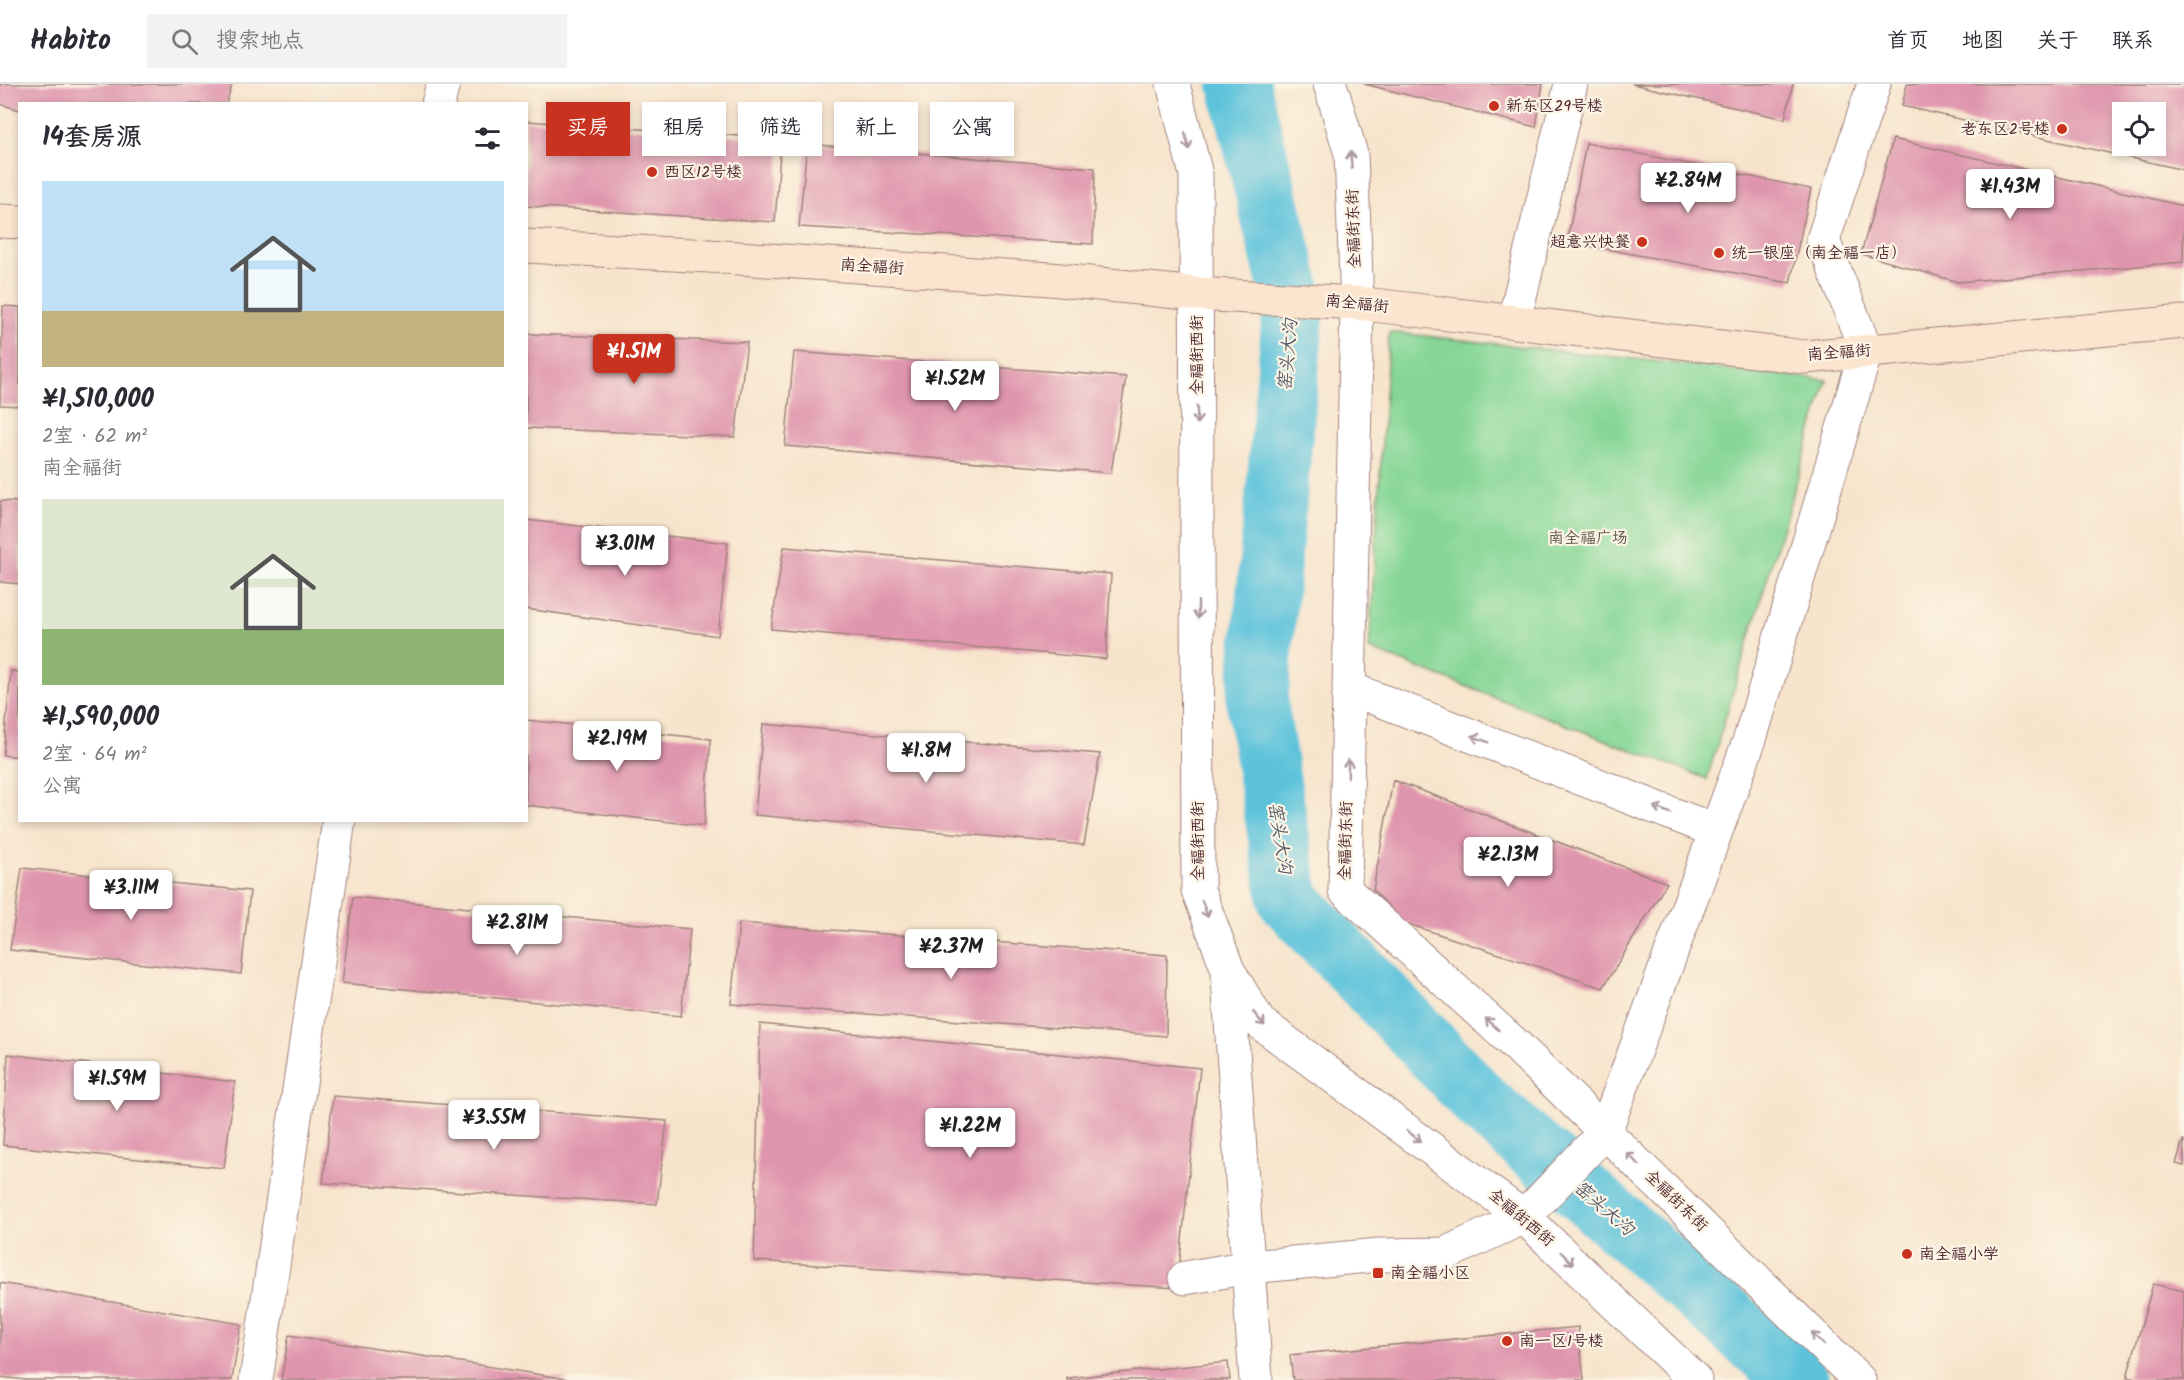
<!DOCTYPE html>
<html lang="zh">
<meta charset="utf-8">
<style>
:root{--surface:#fff;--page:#f2f2f3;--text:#2b2b33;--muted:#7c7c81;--line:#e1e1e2;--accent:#c8321e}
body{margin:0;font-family:Kalam,"LXGW WenKai TC",sans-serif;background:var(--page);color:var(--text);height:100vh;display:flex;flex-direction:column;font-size:22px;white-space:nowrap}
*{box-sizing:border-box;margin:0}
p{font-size:20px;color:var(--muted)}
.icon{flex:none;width:33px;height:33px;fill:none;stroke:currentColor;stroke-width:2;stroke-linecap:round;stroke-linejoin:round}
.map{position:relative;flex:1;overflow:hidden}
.panel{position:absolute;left:18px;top:18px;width:510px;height:720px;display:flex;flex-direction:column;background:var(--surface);border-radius:0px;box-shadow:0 3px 9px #0003}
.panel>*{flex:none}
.hud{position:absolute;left:546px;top:18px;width:570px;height:54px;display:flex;gap:12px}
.buttons{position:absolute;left:2112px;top:18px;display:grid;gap:12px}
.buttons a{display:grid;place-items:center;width:54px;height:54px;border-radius:0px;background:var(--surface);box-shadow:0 3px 9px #0003;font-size:30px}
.price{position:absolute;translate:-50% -51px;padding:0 14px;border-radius:6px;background:#fff;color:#222;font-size:20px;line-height:39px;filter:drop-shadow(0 2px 3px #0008)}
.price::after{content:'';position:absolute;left:50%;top:36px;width:18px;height:14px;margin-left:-9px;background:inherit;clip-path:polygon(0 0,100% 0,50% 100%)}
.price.on{background:var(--accent);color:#fff}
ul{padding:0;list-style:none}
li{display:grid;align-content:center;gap:12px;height:318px;padding:0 24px}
li span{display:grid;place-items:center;height:186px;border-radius:0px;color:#555}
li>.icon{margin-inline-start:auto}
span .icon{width:108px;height:108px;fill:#fffc;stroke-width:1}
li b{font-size:26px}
h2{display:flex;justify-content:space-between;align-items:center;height:72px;padding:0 24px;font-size:26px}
.tag{padding:0 21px;border-radius:0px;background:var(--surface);box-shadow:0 3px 9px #0003;font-size:21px;line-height:54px}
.tag.on{background:var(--accent);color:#fff}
header{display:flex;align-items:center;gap:36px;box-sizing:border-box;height:84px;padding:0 30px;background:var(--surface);border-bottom:2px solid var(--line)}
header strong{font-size:28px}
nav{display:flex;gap:33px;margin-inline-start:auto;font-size:21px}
.search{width:420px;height:54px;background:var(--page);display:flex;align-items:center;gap:15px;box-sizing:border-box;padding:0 21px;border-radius:0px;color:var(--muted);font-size:22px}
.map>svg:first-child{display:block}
.green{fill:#86d797;stroke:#687b61;stroke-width:1.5}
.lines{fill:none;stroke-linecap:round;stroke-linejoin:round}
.river{stroke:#5dc3db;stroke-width:62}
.building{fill:#df95ad;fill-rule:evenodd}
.street-casing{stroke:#a0827c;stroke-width:35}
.secondary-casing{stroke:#a0827c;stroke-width:35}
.street{stroke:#fff;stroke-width:33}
.secondary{stroke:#fce5cf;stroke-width:33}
.oneway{stroke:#ae9aa0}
.poi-dot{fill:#c8321e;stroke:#fcf5e5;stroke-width:2}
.labels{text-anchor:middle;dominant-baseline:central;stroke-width:4.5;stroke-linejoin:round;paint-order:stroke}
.poi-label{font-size:16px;fill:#4a1f2b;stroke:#fcf5e5;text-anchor:start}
.street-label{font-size:16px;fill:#4a1f2b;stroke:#fcf5e5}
.park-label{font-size:16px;fill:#5c564b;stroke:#fcf5e5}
.water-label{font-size:18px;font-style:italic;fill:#515869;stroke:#fcf5e5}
</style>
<header>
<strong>Habito</strong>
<div class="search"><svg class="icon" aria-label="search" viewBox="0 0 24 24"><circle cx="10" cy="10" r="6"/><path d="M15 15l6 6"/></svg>搜索地点</div>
<nav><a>首页</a><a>地图</a><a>关于</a><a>联系</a></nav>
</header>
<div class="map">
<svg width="2184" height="1296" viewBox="0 0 2184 1296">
<rect width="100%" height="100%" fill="#fcf5e5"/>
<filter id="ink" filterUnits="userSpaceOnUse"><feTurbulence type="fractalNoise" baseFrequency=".0167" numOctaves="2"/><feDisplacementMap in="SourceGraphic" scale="12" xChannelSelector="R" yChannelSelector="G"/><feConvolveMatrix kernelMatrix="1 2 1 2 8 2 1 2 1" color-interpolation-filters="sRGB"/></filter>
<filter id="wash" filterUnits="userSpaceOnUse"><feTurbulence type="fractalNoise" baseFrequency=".008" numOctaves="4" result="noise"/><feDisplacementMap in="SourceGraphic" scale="24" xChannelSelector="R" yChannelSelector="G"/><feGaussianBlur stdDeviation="1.35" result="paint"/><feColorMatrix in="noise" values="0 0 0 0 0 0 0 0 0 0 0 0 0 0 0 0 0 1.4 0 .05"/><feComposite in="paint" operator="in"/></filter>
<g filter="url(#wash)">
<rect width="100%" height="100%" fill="#f7e4cc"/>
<!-- green -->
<path class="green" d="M1389,248l438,48 -120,399 -338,-130z"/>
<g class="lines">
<!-- river -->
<path class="river" d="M1239,0l55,222 -37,396 32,198 197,207 312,273"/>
</g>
<g id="blocks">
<!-- building -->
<path class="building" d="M0,0h232l-6,20h-206v6l-20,-6z
M1364,0h179l-7,43z
M1632,0h161l-8,35z
M1907,0h277v86l-282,-64zM2122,28h34v34h-34z
M526,37l255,18 -6,83 -249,-16z
M1893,55l291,67 -1,56 -225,20 -97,-28z
M1586,59l225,46 -21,94 -223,-41z
M807,60l288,24 -2,76 -294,-17z
M3,222l17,1v99l-20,-1z
M526,250l221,8 -12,95 -209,-9z
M794,268l332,25 -15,96 -326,-27z
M0,417l20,1v82l-20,-2z
M526,436l202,23 -10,93 -192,-27z
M784,463l327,27 -5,85 -335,-30z
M11,587l9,1v85l-17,-2z
M526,636l185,19 -7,87 -178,-21z
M763,640l337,30 -16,91 -329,-30z
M1393,696l274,103 -64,105 -198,-65 -32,-33z
M22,784l228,23 -9,83 -231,-24z
M353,813l337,32 -9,87 -339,-33z
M739,839l428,32 -1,81 -435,-32z
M760,940l440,44 -23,220 -423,-27z
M8,970l227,28 -11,86 -221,-23z
M333,1012l334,25 -10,83 -334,-21z
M2183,1056h1v26l-8,-2z
M0,1199l241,41 -9,56h-206l-26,-3z
M2153,1200l31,7v89h-43l-14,-3z
M1578,1243l6,53h-291l-3,-25z
M289,1251l278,44v1h-286z
M1228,1278l2,18h-163v-2z"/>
</g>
</g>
<g filter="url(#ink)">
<use href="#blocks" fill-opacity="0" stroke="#a0827c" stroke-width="1.5"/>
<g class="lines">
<!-- street casing -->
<g class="street-casing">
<path id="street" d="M1173,0l23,91 2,715 30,80 31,52 265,195 171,163
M1330,0l21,70 6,149 -12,587 173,157 341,333
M438,20l5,-20
M1514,237l57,-237
M1349,604l367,143
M1228,894l28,402
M1185,1194l64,-11 130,-12 66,-1 79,-37 81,-85 145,-393 116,-388 -43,-111 51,-156
M256,1296l83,-560"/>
</g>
<!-- secondary casing -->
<g class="secondary-casing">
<path id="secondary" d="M0,137l20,1
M526,162l183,10 341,23 147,15 160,9 448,54 379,-35"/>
</g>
<!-- street -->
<use href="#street" class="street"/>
<!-- secondary -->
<use href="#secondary" class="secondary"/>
</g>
<!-- one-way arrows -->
<defs><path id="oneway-shaft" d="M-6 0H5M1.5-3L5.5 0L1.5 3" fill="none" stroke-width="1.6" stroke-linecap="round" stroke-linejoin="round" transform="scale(1.5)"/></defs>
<g class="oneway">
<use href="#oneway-shaft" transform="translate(1187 57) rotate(76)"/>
<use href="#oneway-shaft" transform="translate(1351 76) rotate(-95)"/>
<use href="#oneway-shaft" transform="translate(1197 331) rotate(90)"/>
<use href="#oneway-shaft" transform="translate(1198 526) rotate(90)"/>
<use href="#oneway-shaft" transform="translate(1480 655) rotate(-159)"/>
<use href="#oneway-shaft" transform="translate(1348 684) rotate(-89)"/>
<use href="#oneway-shaft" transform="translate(1662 726) rotate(-159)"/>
<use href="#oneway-shaft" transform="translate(1205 825) rotate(70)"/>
<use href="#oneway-shaft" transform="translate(1259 935) rotate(50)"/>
<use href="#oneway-shaft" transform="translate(1492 940) rotate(-138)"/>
<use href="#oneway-shaft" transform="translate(1414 1052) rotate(36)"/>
<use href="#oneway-shaft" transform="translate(1633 1075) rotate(-136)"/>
<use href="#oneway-shaft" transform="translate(1567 1174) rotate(44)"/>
<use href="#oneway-shaft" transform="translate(1818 1255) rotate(-136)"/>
</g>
</g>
<!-- markers -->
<g class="poi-dot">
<circle cx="1494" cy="22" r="6"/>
<circle cx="2062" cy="45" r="6"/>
<circle cx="652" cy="88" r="6"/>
<circle cx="1642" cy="158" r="6"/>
<circle cx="1719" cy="169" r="6"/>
<circle cx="1907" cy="1170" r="6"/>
<rect x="1372" y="1183" width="12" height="12" rx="3"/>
<circle cx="1507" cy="1257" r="6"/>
</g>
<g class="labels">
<!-- poi labels -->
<g class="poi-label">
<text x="1506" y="22">新东区29号楼</text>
<text x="2050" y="45" text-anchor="end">老东区2号楼</text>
<text x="664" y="88">西区12号楼</text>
<text x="1630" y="158" text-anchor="end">超意兴快餐</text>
<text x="1731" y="169">统一银座（南全福一店）</text>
<text x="1919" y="1170">南全福小学</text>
<text x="1390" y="1189">南全福小区</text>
<text x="1519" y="1257">南一区1号楼</text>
</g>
<!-- street labels -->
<g class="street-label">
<text transform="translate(1354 145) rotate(-92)">全福街东街</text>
<text transform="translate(872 183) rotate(4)">南全福街</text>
<text transform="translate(1357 220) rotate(6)">南全福街</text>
<text transform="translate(1839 269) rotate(-4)">南全福街</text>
<text transform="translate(1197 271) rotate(-90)">全福街西街</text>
<text transform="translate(1198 757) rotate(-90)">全福街西街</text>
<text transform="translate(1346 757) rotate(-89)">全福街东街</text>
<text transform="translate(1676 1117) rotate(44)">全福街东街</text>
<text transform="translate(1521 1134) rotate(40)">全福街西街</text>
</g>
<!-- park labels -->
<g class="park-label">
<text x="1588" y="454">南全福广场</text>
</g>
<!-- water labels -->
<g class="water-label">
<text transform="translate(1289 271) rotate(-85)">窑头大沟</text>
<text transform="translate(1279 754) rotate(81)">窑头大沟</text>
<text transform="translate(1603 1125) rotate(41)">窑头大沟</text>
</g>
</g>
</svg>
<div class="buttons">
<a><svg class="icon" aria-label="locate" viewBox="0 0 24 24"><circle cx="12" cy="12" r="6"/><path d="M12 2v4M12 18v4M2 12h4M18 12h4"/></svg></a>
</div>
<b class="price" style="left:1688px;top:130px">¥2.84M</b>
<b class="price" style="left:2010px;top:136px">¥1.43M</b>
<b class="price on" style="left:634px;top:301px">¥1.51M</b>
<b class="price" style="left:955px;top:328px">¥1.52M</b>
<b class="price" style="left:625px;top:493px">¥3.01M</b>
<b class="price" style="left:617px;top:688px">¥2.19M</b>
<b class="price" style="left:926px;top:700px">¥1.8M</b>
<b class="price" style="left:1508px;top:804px">¥2.13M</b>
<b class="price" style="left:131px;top:837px">¥3.11M</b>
<b class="price" style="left:517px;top:872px">¥2.81M</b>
<b class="price" style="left:951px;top:896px">¥2.37M</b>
<b class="price" style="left:117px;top:1028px">¥1.59M</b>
<b class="price" style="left:494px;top:1067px">¥3.55M</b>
<b class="price" style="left:970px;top:1075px">¥1.22M</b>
<div class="hud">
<a class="tag on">买房</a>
<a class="tag">租房</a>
<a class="tag">筛选</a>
<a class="tag">新上</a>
<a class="tag">公寓</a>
</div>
<section class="panel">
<h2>14套房源<svg class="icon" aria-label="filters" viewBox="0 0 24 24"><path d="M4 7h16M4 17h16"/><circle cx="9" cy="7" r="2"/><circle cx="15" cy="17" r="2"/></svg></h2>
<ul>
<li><span style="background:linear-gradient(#bfe0f5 70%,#c2b280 0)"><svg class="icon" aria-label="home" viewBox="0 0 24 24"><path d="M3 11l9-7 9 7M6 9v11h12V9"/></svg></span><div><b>¥1,510,000</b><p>2室 · 62 m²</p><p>南全福街</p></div></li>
<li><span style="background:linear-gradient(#dfe7d0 70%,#8fb573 0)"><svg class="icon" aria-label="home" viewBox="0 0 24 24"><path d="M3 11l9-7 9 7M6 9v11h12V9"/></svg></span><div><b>¥1,590,000</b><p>2室 · 64 m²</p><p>公寓</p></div></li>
</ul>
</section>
</div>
